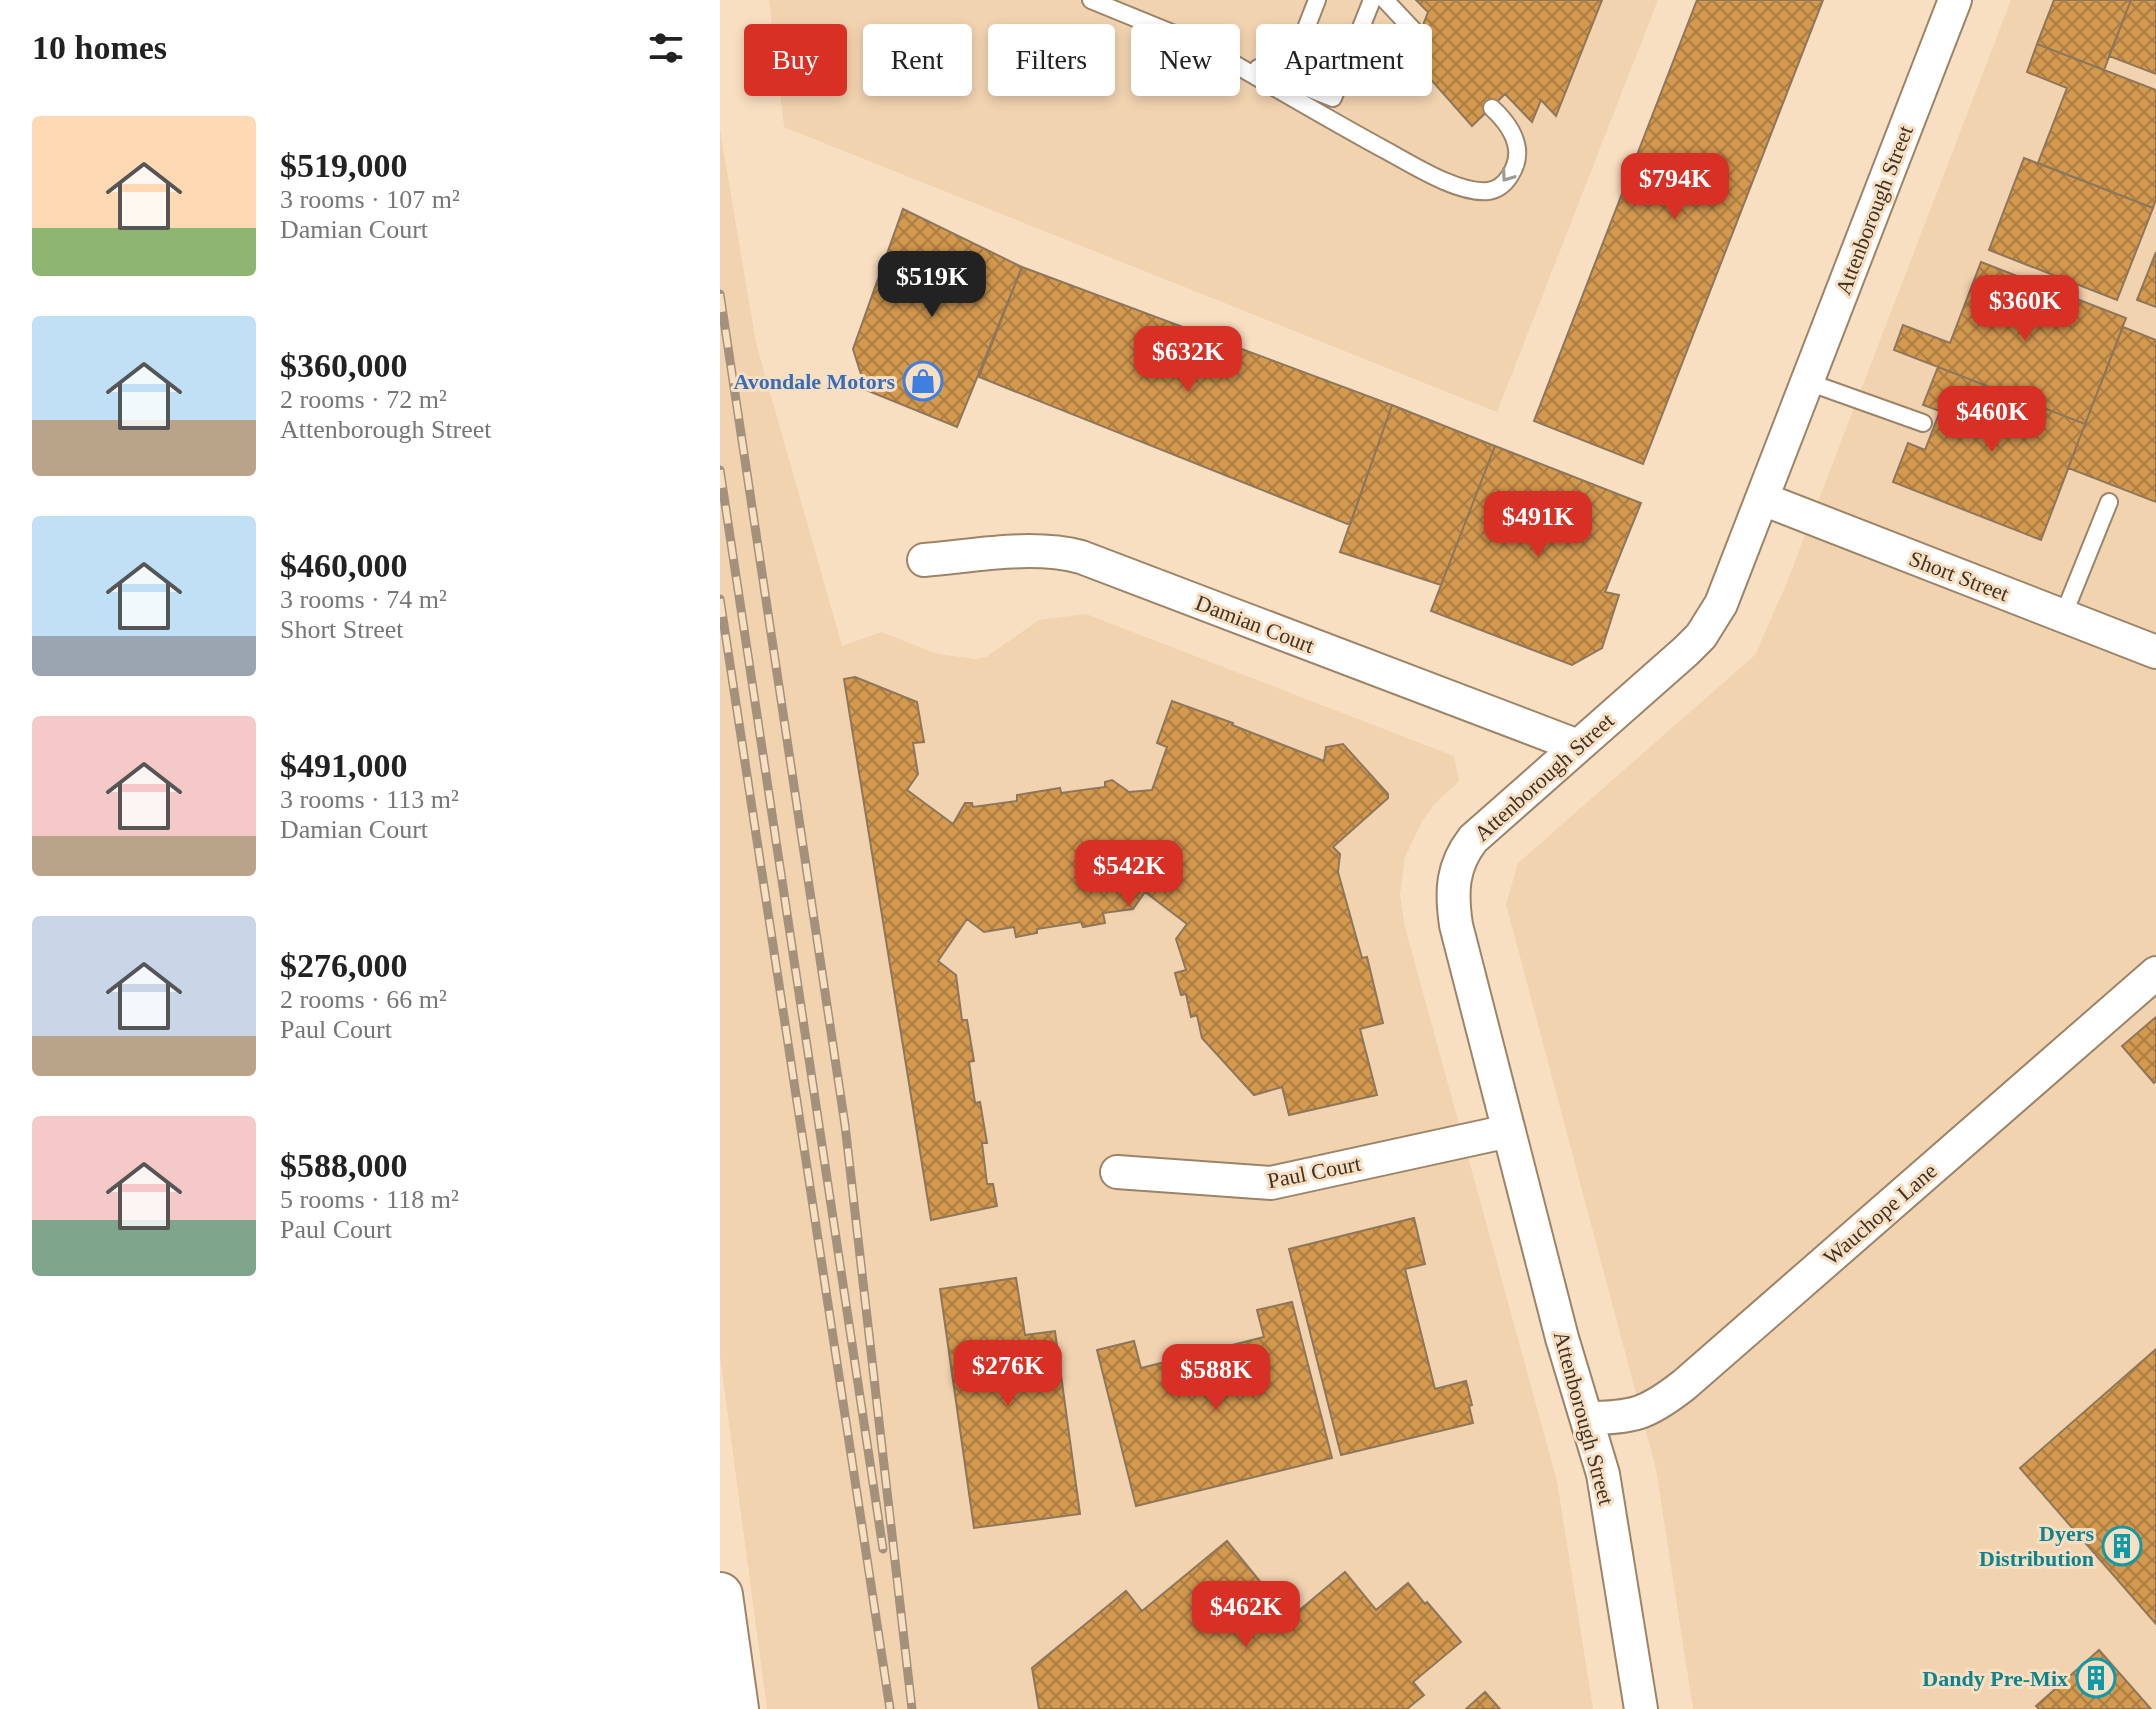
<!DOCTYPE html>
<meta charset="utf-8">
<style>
:root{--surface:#fff;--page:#f6f6f6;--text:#222;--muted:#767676;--accent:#d93025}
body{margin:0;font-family:Georgia,serif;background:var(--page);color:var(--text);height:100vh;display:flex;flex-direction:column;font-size:30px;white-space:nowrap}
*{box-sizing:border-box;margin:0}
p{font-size:26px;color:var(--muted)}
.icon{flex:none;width:44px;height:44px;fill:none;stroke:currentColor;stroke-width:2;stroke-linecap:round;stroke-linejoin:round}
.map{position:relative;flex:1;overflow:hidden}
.side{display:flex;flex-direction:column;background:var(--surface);width:720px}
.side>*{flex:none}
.top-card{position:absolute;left:24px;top:24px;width:760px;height:72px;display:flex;gap:16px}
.price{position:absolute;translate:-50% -68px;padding:0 18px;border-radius:16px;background:var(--accent);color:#fff;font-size:26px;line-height:52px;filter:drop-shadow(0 2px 4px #0008)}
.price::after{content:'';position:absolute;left:50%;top:48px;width:24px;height:18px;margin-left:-12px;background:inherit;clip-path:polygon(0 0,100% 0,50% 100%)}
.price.active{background:#222;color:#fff}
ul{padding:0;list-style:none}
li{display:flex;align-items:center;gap:24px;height:200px;padding:0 32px}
li span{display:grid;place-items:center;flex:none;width:224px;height:160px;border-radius:8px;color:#555}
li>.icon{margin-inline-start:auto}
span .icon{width:96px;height:96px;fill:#fffc;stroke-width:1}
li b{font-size:34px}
h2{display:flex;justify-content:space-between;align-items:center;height:96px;padding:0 32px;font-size:34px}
.pill{padding:0 28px;border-radius:8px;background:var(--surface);box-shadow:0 4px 12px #0003;font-size:28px;line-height:72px}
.pill.active{background:var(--accent);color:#fff}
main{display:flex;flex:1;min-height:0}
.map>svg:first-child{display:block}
.built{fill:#f1d3b0}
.building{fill:url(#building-cross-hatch);stroke:#8d765b;stroke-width:2}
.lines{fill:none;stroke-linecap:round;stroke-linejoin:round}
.service-casing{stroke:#9c8469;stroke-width:20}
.minor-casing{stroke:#9c8469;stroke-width:36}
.secondary-casing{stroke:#9c8469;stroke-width:48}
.service{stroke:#fff;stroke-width:16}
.minor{stroke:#fff;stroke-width:32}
.secondary{stroke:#fff;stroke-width:44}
.rail-casing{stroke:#a3917b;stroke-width:9}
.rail{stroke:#f9dfc1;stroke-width:6;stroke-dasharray:18;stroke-linecap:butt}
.oneway{stroke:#9e9993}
.labels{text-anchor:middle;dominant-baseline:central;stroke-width:6;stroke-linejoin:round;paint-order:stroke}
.street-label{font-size:22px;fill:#3d3327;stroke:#f9dfc1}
.shop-label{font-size:22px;font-weight:bold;fill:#366cbe;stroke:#f9dfc1;text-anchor:end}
.culture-label{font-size:22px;font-weight:bold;fill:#0d838f;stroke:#f9dfc1;text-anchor:end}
</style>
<main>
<section class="side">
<h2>10 homes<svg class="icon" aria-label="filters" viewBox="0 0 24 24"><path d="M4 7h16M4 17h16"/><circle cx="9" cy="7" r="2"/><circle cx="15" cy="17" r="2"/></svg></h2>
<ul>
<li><span style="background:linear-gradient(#ffd9b3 70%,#8fb573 0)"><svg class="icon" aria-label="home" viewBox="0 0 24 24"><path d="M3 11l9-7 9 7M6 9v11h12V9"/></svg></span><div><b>$519,000</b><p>3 rooms · 107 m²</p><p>Damian Court</p></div></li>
<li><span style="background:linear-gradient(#bfe0f5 65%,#b9a48a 0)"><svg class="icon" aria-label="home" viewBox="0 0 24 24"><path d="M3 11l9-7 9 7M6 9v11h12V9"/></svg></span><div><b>$360,000</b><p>2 rooms · 72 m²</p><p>Attenborough Street</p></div></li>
<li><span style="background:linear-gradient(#bfe0f5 75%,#9aa5b1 0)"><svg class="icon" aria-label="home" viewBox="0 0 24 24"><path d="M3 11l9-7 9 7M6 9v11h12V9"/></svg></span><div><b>$460,000</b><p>3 rooms · 74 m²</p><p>Short Street</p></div></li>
<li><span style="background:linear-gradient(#f6c9c9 75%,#b9a48a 0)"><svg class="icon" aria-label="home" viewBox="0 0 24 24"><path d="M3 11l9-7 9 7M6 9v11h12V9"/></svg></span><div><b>$491,000</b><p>3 rooms · 113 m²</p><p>Damian Court</p></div></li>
<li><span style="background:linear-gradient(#c9d6e8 75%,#b9a48a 0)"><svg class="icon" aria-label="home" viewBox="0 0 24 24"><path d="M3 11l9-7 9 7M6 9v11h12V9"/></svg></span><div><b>$276,000</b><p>2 rooms · 66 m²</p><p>Paul Court</p></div></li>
<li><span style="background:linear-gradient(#f6c9c9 65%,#7fa58c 0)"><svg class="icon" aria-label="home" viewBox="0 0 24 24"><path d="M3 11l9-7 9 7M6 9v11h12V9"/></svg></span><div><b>$588,000</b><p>5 rooms · 118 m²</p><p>Paul Court</p></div></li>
</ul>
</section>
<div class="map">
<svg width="1436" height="1709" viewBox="0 0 1436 1709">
<defs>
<pattern id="building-cross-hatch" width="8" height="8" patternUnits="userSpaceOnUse" patternTransform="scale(2)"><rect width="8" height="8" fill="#d3994f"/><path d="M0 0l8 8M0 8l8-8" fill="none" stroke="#ac7d42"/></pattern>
</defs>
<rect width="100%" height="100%" fill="#f9dfc1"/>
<!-- built -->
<path class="built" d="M49,0h889l-161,412 -713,-285z
M1291,0h145v1709h-463l-37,-240 -150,-565 12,-41 237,-208 30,-68z
M0,130l36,213 86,303 39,-14 57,22 38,5 10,-2 53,-37 47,-6 368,142 5,25 -26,25 -10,14 -18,37 -5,38 5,32 152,554 36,228h-826l-47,-352z"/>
<!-- building -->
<path class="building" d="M696,0h186l-46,116 -15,-16 -9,22 -27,-28 -33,32 -61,-69 17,-45z
M977,0h126l-180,464 -109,-43z
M1334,0h77l-27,70 -67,-26z
M1411,0h25v74l-47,-18z
M1317,44l119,46v109l-3,9 -115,-45 29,-75 -40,-16z
M1304,158l129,50 -36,92 -128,-50z
M183,209l119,58 -65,160 -91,-37 -13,-41z
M1436,252v55l-19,-7z
M1261,262l145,56 -41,106 -191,-74 9,-25 47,18z
M302,267l370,138 -42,120 -371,-148z
M1403,327l33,13v162l-88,-34z
M1218,367l147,57 -44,116 -148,-58 15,-39 17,7 15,-39 -17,-6z
M672,405l103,41 -54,139 -101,-33z
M775,446l146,57 -36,89 14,3 -17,53 -30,17 -141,-54z
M135,677l62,25 7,40 -11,1 5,31 -11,16 46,34 12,-21h7l1,4 44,-6v-6l43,-7 1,5 44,-6v-5l7,-2 17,12 23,-2 15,-43 -10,-4 15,-42 61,22 -1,2 92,36 2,-14 17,-3 45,50v4l-55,49 7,7 -2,18 24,86 5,-1 16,66 -23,6 17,66 -88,20 -7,-28 -28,8 -52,-57 -5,-23 -6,2 -5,-23 -5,1 -6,-22 11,-3 -10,-31 11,-15 -42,-32 -12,17 -30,4 2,10 -22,4 -2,-5 -44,7v4l-21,4 -2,-10 -30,5 -17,-13 -29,42 18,14 6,45h5l7,41 -5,1 6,41 5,-1 7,41h-5l5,41h6l4,22 -66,14 -87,-541z
M1436,1017v64l-2,2 -32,-37z
M694,1218l11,46 -20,5 30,120 31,-8 6,24 -3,1 4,17 -132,32 -52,-206z
M296,1278l9,57 30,-4 25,183 -106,14 -34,-239z
M572,1302l40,156 -196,48 -39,-156 37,-9 7,27 123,-31 -7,-27z
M1436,1349v275l-136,-156z
M507,1541l63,77 55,-46 31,38 32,-27 17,21 2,-2 34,40 -48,40 11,13 -17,14h-368l-7,-41 94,-77 16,20z
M1379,1650l52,59h-112l-3,-3z
M765,1692l15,17h-34z"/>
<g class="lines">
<!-- service casing -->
<g class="service-casing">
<path id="service" d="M371,0l120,49
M665,0l33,35
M481,45c62,35 123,72 186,106 26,14 71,43 101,40 18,-2 31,-25 29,-42 -2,-16 -13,-30 -25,-41
M538,68l75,30 39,-98
M566,80l31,-80
M1088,382l115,41
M1343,616l46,-114"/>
</g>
<!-- minor casing -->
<g class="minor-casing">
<path id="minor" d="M1043,499l393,153
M204,560c50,-4 107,-16 157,-3l497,189
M397,1172l154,11 238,-52
M867,1418c46,0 60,-4 97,-33l472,-412
M921,1709l-38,-235 -41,-136 -106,-413c-5,-34 -4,-59 17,-86l213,-188 15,-15 20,-32 234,-604"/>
</g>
<!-- secondary casing -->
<g class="secondary-casing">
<path id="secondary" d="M0,1595l16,114"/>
</g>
<!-- service -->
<use href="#service" class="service"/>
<!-- minor -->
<use href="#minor" class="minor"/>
<!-- secondary -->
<use href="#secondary" class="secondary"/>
<!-- rail casing -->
<g class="rail-casing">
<path id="rail" d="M0,294l125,831 67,584
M0,470l163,1079
M0,599l170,1110"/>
</g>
<!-- rail -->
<use href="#rail" class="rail"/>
</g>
<!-- one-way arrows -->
<defs><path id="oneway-chevron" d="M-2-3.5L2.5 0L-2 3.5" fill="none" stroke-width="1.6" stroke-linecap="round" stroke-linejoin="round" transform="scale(2)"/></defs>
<use class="oneway" href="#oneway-chevron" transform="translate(787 176) rotate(125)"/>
<!-- icons -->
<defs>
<g id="shop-ring" transform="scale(2)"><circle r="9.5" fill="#f9dfc1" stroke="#3f7fe0" stroke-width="1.5"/><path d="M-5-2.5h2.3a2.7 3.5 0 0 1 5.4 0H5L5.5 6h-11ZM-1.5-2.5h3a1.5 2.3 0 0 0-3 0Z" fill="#3f7fe0"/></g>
<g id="building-ring" transform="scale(2)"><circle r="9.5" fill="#f9dfc1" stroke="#0f9aa8" stroke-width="1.5"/><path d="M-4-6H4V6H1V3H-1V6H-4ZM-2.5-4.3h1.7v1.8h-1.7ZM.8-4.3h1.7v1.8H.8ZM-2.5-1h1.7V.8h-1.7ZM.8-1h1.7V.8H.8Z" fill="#0f9aa8"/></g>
</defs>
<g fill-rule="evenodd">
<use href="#shop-ring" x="203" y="381"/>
<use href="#building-ring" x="1402" y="1546"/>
<use href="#building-ring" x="1376" y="1678"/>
</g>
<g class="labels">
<!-- street labels -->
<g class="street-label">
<text transform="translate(1154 210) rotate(-69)">Attenborough Street</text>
<text transform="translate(1239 576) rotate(21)">Short Street</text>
<text transform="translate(535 624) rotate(21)">Damian Court</text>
<text transform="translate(824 777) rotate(-42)">Attenborough Street</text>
<text transform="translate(594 1172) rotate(-11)">Paul Court</text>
<text transform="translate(1160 1214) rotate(-41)">Wauchope Lane</text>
<text transform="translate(864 1418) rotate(75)">Attenborough Street</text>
</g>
<!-- shop labels -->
<g class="shop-label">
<text x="175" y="381">Avondale Motors</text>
</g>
<!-- culture labels -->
<g class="culture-label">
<text x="1374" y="1533">Dyers<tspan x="1374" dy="25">Distribution</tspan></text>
<text x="1348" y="1678">Dandy Pre-Mix</text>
</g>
</g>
</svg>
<b class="price" style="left:955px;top:221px">$794K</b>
<b class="price active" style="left:212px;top:319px">$519K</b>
<b class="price" style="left:1305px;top:343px">$360K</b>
<b class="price" style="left:468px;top:394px">$632K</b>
<b class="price" style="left:1272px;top:454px">$460K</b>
<b class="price" style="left:818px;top:559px">$491K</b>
<b class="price" style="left:409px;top:908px">$542K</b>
<b class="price" style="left:288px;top:1408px">$276K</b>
<b class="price" style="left:496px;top:1412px">$588K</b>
<b class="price" style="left:526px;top:1649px">$462K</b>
<div class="top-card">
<a class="pill active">Buy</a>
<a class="pill">Rent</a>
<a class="pill">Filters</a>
<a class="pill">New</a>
<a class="pill">Apartment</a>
</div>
</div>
</main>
